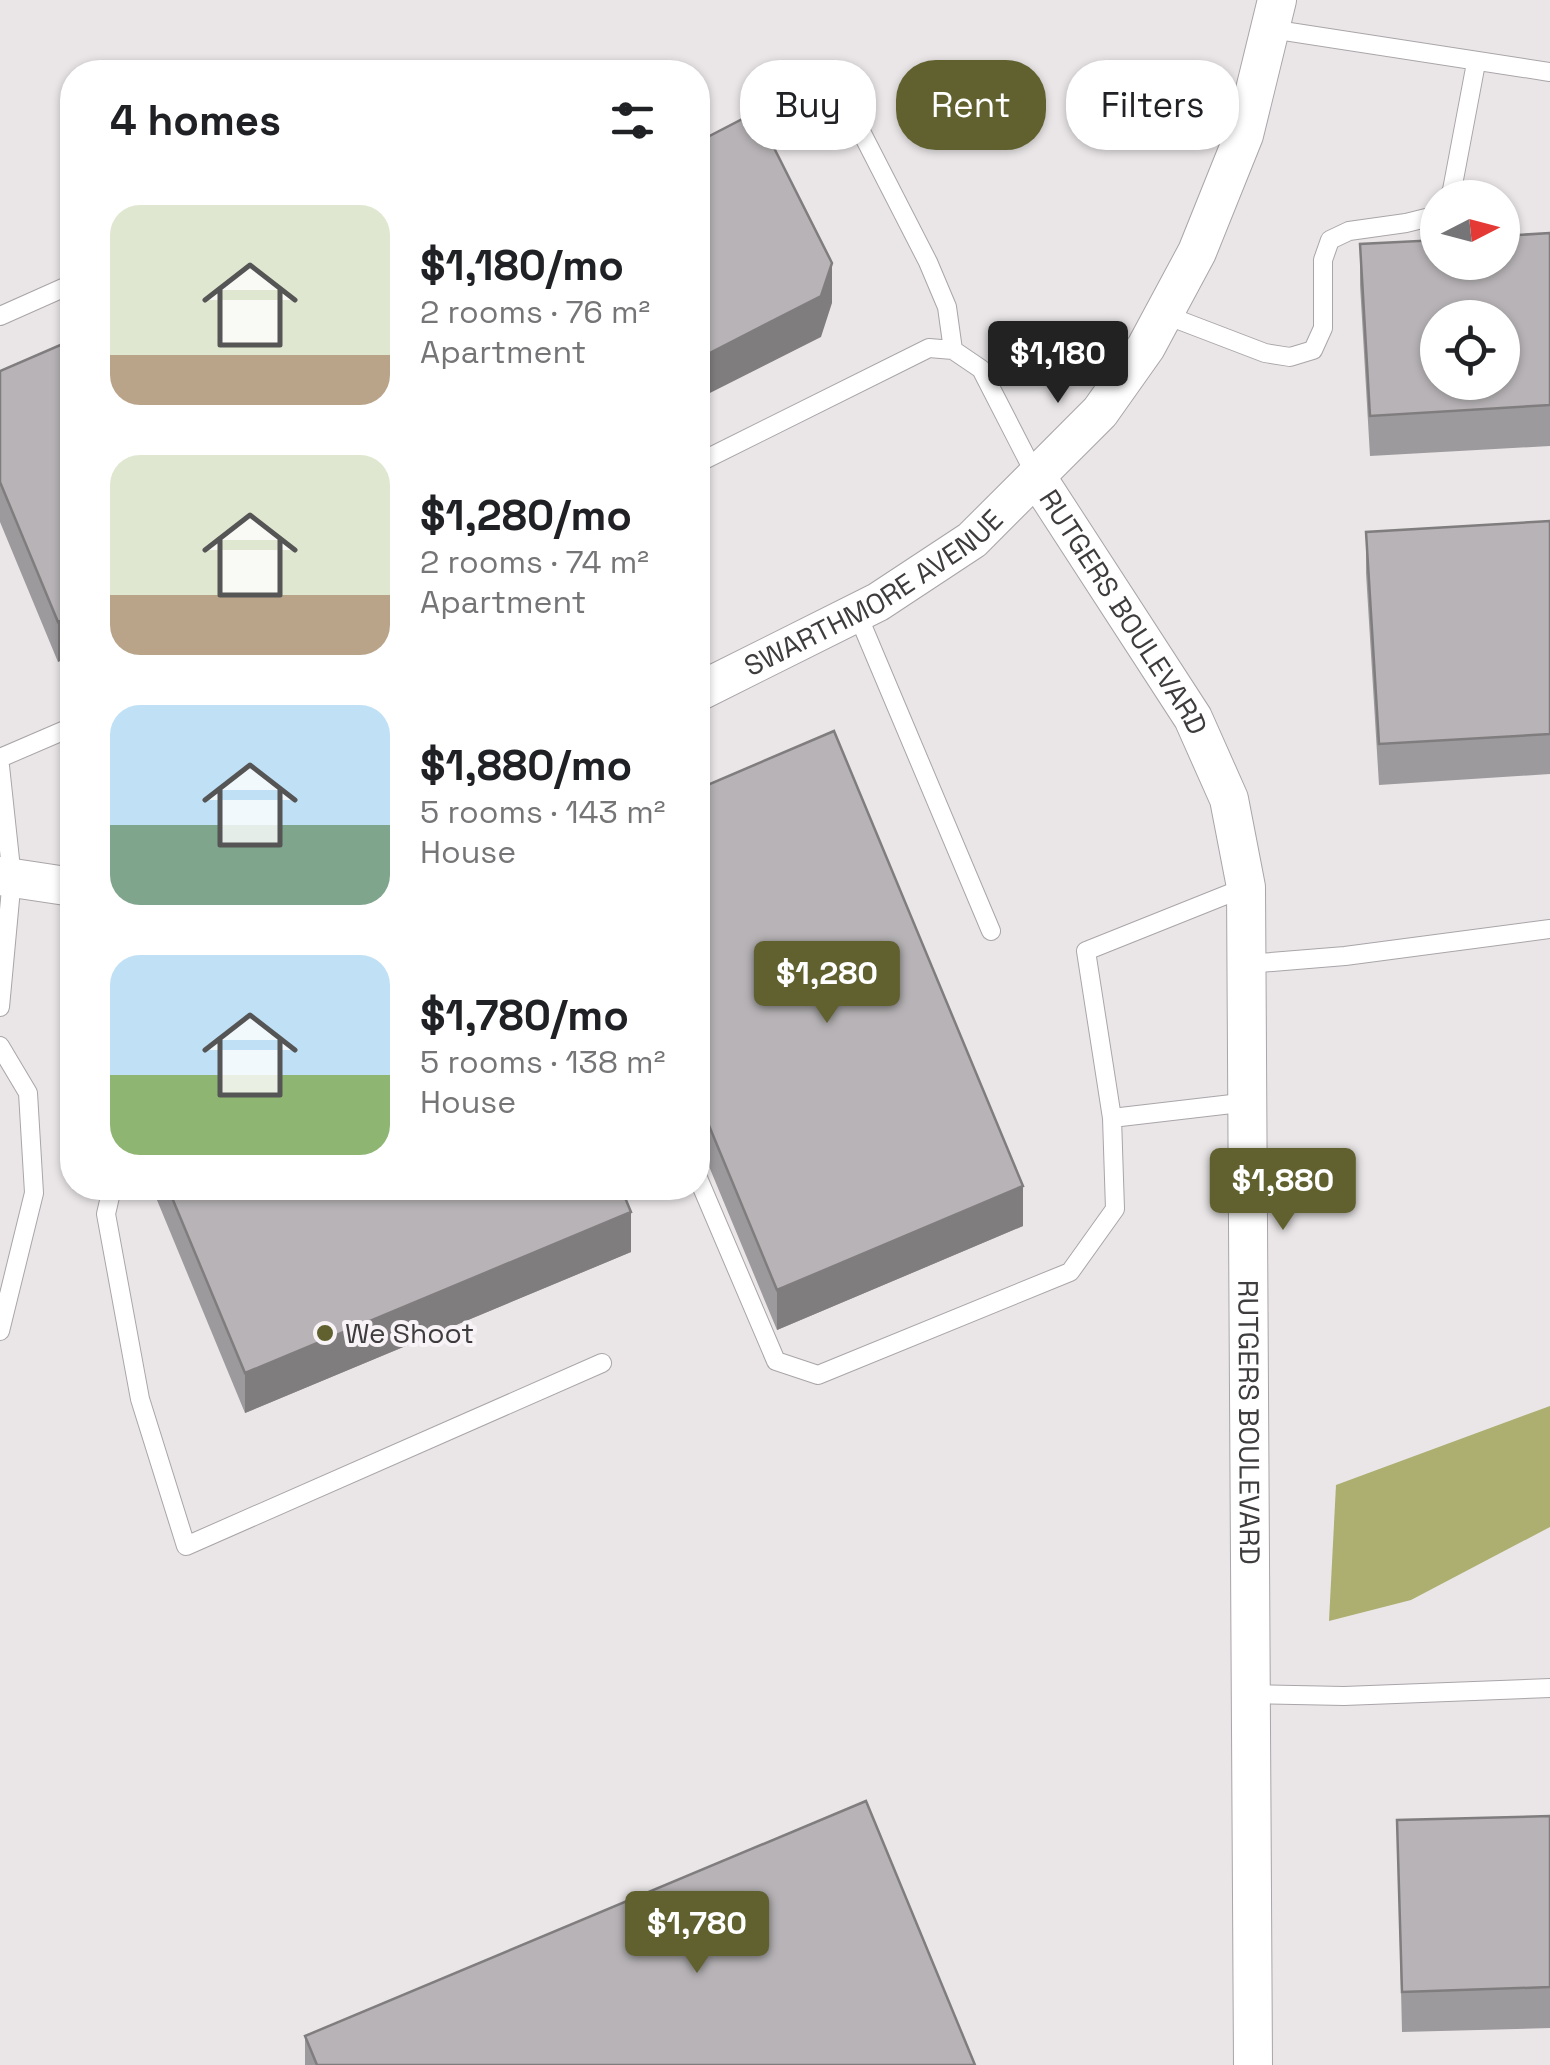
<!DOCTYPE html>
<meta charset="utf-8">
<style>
:root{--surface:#fff;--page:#f2f2f2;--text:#202124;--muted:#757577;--accent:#60612f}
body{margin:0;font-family:"Space Grotesk",sans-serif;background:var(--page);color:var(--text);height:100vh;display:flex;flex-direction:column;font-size:38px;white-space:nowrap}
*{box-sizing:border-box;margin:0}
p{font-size:32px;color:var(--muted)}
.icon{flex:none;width:55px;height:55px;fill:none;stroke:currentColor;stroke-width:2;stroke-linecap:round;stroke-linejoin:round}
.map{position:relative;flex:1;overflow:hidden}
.side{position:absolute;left:60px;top:60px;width:650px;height:1140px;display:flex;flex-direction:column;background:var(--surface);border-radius:40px;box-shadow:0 2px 8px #0004}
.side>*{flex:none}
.guide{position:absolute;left:740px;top:60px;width:660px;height:90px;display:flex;gap:20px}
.needle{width:65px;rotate:84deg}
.controls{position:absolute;left:1420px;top:180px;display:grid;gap:20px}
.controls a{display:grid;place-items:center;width:100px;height:100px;border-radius:50%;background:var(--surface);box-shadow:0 2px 8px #0004;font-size:50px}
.price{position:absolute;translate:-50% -85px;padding:0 22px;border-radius:10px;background:var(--accent);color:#fff;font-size:32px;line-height:65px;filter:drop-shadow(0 2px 5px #0008)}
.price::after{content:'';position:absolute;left:50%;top:60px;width:30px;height:22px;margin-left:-15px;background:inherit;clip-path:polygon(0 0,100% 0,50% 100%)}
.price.current{background:#222;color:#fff}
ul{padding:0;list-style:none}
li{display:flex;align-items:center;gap:30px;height:250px;padding:0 50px}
li span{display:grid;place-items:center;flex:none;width:280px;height:200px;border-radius:30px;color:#555}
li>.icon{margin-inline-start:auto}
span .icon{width:120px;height:120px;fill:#fffc;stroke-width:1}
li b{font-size:42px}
h2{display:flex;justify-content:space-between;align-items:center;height:120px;padding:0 50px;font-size:42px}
.tag{padding:0 35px;border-radius:40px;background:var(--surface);box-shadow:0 2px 8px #0004;font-size:35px;line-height:90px}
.tag.current{background:var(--accent);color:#fff}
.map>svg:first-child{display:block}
.forest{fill:#acaf70}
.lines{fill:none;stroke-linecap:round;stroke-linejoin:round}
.lane-casing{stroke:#a9a5a8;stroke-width:20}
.street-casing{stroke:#a9a5a8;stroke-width:40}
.lane{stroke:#fff;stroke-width:18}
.street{stroke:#fff;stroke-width:38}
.wall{fill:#9d9a9d}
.shaded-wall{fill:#807d7f}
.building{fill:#b7b3b6;stroke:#807d7f;stroke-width:2.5;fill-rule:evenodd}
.poi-dot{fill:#60612f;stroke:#f7f3f6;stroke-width:4}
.labels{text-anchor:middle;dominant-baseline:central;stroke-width:8;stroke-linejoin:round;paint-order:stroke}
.street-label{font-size:28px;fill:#3e3c3d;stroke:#f7f3f6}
.poi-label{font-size:28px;fill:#3e3c3d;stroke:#f7f3f6;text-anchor:start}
</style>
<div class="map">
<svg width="1550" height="2065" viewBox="0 0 1550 2065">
<rect width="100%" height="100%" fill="#eae6e8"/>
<!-- forest -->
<path class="forest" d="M1550,1406v121l-139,73 -82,21 7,-136z"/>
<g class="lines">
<!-- lane casing -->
<g class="lane-casing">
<path id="lane" d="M1270,29l280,43
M847,104l81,158 19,45 6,43
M1448,198l4,-8 24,-127
M1163,314l102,39 25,4 23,-7 10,-22v-68l7,-20 19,-9 57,-8 32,-8
M0,316l72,-32
M698,463l231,-115 24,2 28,19 55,107
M857,613l134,318
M0,758l72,-31
M0,766l12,112 -12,129
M1246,887l-160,64 26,167 137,-16
M1247,964l98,-8 205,-27
M0,1046l28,47 6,100 -34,138
M698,1178l78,183 42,14 252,-103 45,-63 -3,-91
M112,1188l-6,26 34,185 46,147 416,-183
M1251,1694l93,2 206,-8"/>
</g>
<!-- street casing -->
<g class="street-casing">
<g id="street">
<path id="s1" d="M1036,476l157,242 36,81 17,88 7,1178"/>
<path id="s2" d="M698,692l180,-90 94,-62 128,-128 46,-65 51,-95 47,-117 33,-135"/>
<path d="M0,876l66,10h6"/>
</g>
</g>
<!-- lane -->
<use href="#lane" class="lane"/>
<!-- street -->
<use href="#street" class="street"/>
</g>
<!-- wall -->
<path class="wall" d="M1550,233v213l-180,10 -10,-171v-41z
M72,340l-14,322 -58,-140v-151z
M1550,521v253l-171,11 -13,-212v-41z
M698,789l325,437 -246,104 -79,-190z
M152,1188h469l10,64 -386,161z
M1550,1816v212l-148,4 -5,-212z
M305,2036l670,29h-670z"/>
<!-- shaded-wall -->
<path class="shaded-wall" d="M832,263v40l-11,34 -123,62v-40z
M72,616v40l-14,6v-40z
M1023,1186v40l-246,104v-40z
M631,1212v40l-386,161v-40z"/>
<!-- building -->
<path class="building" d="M756,112l76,151 -11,33 -123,63v-217z
M1550,233v172l-180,11 -10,-172 78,-4v22h64v-26zM1438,318h64v64h-64z
M72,340v276l-14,6 -58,-140v-111z
M1550,521v213l-171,10 -13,-212z
M834,731l189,455 -246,104 -79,-191v-310z
M168,1188h453l10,24 -386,161z
M866,1801l109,264h-658l-12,-29z
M1550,1816v171l-148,5 -5,-172z"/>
<!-- markers -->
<circle class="poi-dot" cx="325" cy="1333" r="10"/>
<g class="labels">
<!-- street labels -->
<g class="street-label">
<text stroke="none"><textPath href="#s2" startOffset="202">SWARTHMORE AVENUE</textPath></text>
<text stroke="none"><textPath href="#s1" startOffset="162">RUTGERS BOULEVARD</textPath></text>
<text stroke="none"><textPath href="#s1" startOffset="1002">RUTGERS BOULEVARD</textPath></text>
</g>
<!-- poi labels -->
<g class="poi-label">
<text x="345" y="1333">We Shoot</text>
</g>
</g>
</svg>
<div class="controls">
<a><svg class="needle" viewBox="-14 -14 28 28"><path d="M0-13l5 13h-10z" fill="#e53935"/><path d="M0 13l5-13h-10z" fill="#757577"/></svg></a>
<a><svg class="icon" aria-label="locate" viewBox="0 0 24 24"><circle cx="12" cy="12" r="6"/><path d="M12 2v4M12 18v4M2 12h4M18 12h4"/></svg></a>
</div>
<b class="price current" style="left:1058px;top:406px">$1,180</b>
<b class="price" style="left:827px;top:1026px">$1,280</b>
<b class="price" style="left:1283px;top:1233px">$1,880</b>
<b class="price" style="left:697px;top:1976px">$1,780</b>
<div class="guide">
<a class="tag">Buy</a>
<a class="tag current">Rent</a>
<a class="tag">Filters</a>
</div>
<section class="side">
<h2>4 homes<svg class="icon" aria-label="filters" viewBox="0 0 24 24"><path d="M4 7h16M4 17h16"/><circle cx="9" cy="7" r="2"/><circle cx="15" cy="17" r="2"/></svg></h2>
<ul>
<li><span style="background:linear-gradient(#dfe7d0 75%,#b9a48a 0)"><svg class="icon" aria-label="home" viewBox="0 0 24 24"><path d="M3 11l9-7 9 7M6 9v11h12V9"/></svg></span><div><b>$1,180/mo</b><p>2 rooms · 76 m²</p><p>Apartment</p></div></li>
<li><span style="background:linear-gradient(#dfe7d0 70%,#b9a48a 0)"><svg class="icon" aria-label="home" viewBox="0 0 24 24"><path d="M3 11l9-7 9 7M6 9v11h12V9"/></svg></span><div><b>$1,280/mo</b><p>2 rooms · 74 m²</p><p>Apartment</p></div></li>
<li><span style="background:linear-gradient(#bfe0f5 60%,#7fa58c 0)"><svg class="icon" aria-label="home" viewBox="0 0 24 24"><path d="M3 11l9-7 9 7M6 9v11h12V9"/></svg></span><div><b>$1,880/mo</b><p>5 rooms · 143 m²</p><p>House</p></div></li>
<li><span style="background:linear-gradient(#bfe0f5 60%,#8fb573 0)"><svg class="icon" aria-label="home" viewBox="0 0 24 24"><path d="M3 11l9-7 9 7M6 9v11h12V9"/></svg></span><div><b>$1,780/mo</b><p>5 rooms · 138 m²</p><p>House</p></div></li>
</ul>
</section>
</div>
